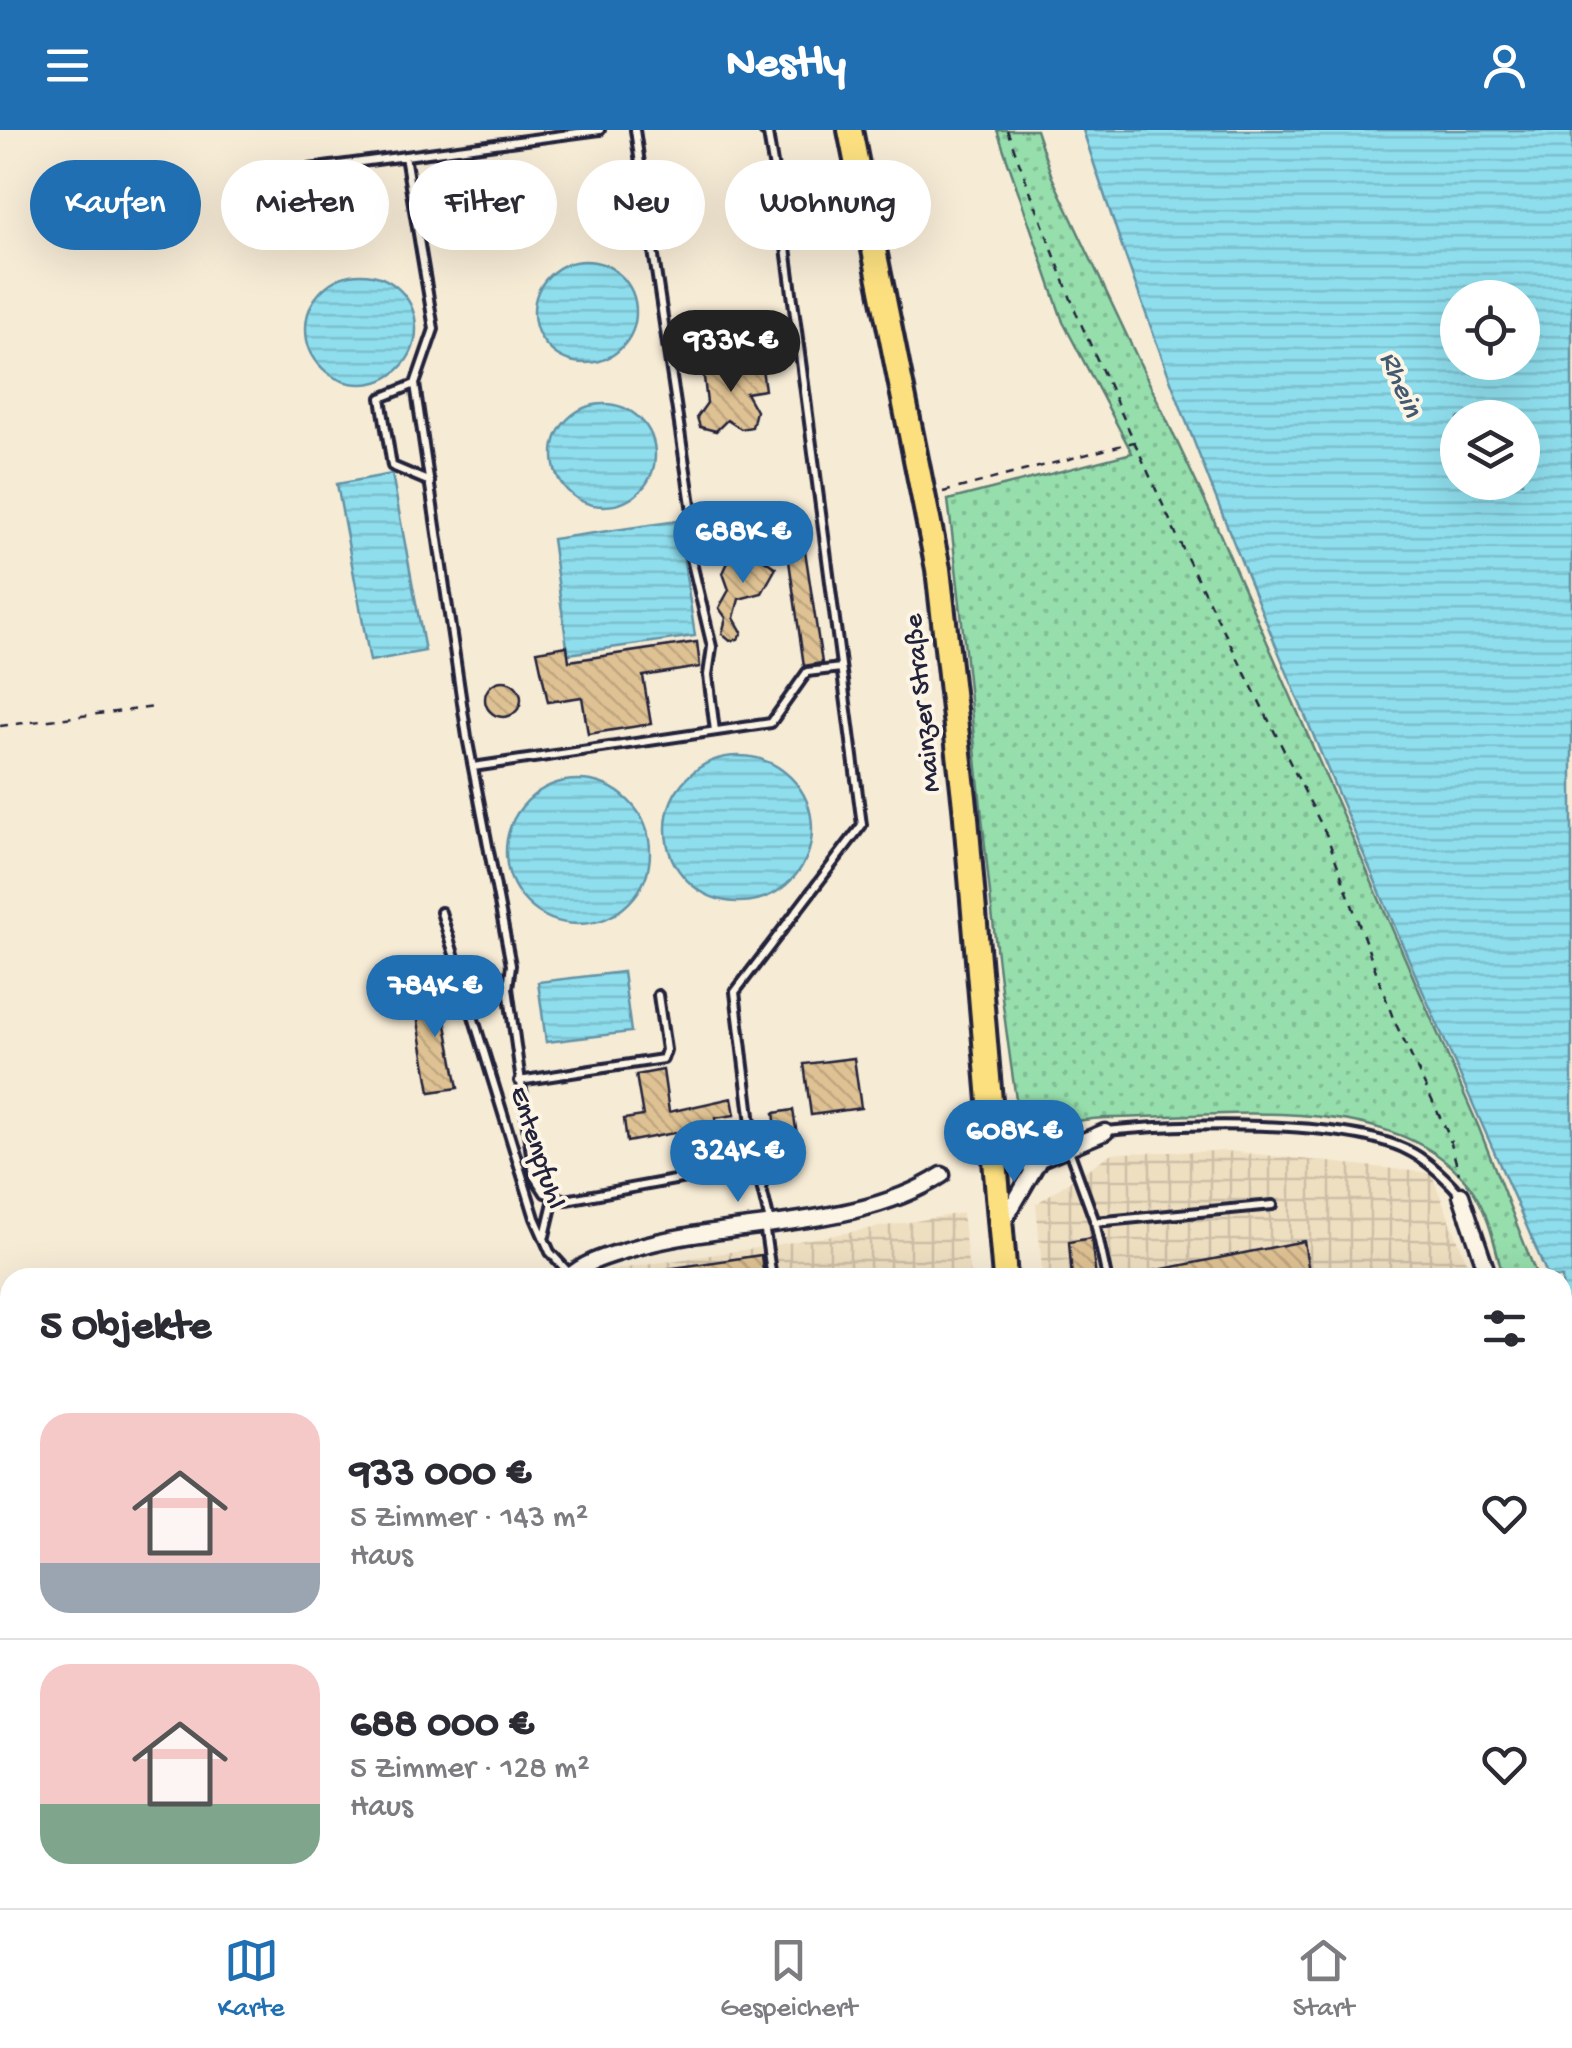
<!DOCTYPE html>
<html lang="de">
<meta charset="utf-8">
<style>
:root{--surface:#fff;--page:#f2f2f3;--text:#2b2b33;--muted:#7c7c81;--line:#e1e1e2;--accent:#1f6fb2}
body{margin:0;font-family:"Gochi Hand",sans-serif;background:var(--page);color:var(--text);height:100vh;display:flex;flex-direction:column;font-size:38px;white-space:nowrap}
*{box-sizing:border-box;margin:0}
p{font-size:32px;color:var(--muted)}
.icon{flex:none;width:55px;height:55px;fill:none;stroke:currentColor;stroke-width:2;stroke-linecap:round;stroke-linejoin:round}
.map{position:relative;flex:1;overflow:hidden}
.side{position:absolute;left:0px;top:1138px;width:1572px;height:642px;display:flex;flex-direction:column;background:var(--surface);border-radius:30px 30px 0 0;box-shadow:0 10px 40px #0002}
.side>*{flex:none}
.banner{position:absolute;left:30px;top:30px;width:1000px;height:90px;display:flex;gap:20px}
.controls{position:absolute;left:1440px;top:150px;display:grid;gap:20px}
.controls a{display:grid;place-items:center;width:100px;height:100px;border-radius:50%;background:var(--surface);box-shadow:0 10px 40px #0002;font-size:50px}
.price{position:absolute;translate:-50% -85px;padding:0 22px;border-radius:35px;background:var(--accent);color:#fff;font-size:32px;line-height:65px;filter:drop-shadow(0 2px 5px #0008)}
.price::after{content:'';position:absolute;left:50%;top:60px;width:30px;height:22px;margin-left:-15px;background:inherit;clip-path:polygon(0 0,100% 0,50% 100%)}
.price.on{background:#222;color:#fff}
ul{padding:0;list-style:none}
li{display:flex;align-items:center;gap:30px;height:250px;padding:0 40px}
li+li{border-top:2px solid var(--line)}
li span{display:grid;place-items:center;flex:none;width:280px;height:200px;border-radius:30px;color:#555}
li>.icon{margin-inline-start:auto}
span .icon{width:120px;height:120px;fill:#fffc;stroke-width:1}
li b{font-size:42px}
h2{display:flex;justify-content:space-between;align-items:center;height:120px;padding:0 40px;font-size:42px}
.pill{padding:0 35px;border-radius:45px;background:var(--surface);box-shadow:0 10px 40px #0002;font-size:35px;line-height:90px}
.pill.on{background:var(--accent);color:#fff}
header{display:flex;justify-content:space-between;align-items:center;height:130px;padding:0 40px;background:var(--accent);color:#fff;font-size:45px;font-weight:700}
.tab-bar{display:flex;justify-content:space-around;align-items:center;height:140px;border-top:2px solid var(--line);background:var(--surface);font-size:28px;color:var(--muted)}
.tab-bar a{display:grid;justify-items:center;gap:5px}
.tab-bar .on{color:var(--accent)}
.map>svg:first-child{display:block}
.industrial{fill:url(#industrial-grid)}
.grass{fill:url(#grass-dots);stroke:#5c8074;stroke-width:2.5}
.water{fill:url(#water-rules);stroke:#6393a6;stroke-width:2.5;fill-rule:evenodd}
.building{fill:url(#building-back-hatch);stroke:#22223b;stroke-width:2.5}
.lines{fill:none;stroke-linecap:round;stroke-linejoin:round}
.lane-casing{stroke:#22223b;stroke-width:14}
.street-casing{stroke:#22223b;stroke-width:21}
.primary-casing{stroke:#22223b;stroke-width:30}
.path{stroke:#22223b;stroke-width:2.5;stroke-dasharray:8 8;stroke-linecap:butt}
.lane{stroke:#fcf5e5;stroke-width:6}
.street{stroke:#fcf5e5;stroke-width:14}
.primary{stroke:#fce080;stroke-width:22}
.labels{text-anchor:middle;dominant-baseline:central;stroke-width:8;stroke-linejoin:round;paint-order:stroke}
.street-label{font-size:28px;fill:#22223b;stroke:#fcf5e5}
.water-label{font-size:30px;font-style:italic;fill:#435a70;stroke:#fcf5e5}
</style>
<header><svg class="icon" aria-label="menu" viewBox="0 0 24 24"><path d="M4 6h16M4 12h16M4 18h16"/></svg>Nestly<svg class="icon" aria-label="person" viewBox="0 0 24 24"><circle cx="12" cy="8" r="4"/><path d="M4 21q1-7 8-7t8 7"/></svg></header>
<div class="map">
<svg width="1572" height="1778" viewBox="0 0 1572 1778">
<defs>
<pattern id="industrial-grid" width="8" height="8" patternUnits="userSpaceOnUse" patternTransform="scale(2.5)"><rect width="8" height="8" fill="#efdfc1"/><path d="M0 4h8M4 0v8" fill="none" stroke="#cdbfa7"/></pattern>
<pattern id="grass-dots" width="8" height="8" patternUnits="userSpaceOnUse" patternTransform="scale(2.5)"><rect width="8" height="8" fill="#96deac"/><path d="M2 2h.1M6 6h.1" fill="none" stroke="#81be95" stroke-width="1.8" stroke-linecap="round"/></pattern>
<pattern id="water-rules" width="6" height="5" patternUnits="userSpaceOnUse" patternTransform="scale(2.5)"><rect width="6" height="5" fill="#8fdeed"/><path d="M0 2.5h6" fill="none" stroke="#7bbecc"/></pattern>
<pattern id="building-back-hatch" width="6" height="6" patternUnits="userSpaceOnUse" patternTransform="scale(2.5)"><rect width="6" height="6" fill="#dfc293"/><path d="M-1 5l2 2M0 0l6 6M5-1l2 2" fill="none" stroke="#bfa680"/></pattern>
</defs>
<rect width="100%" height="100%" fill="#f6ebd5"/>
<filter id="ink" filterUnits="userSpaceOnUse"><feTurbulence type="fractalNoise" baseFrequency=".01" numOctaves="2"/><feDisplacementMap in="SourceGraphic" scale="20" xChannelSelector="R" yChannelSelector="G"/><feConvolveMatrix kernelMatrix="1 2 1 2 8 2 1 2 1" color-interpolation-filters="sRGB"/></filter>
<g filter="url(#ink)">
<!-- industrial -->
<path class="industrial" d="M1227,1021l204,22 42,104h-430l-7,-73 76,-51z
M962,1083l8,64 -409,1 220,-34z
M1563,1374l9,24v380h-468l-1,-8h459z
M74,1770h965l1,8h-965z"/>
<!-- grass -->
<path class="grass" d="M997,0h39l16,47 161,341 266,610 56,143 -32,6c-8,-31 -14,-65 -34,-92 -73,-96 -253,-68 -361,-67 -31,0 -60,13 -89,1 -32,-205 -45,-413 -71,-619l184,-47 -69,-131z"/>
<!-- water -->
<path class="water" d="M1083,0h489v1206l-9,-23 -1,-35 -14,-1c-50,-121 -106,-239 -157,-359 -111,-259 -222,-520 -308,-788zM1458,168h64v64h-64zM1458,288h64v64h-64z
M534 182a51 51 0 1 1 102 0a51 51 0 1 1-102 0Z
M306 199a55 55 0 1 1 110 0a55 55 0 1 1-110 0Z
M553 325a51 51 0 1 1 102 0a51 51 0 1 1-102 0Z
M392,344l33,177 -55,10 -33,-177z
M678,391l17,115 -127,18 -16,-115z
M666 699a73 73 0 1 1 146 0a73 73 0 1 1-146 0Z
M506 722a72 72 0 1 1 144 0a72 72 0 1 1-144 0Z
M623,842l8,60 -85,10 -8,-60z"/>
<!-- building -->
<path class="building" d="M761,231l4,29 -19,3 10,18 -4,16 -11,2 -14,-9 -11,11 -16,-4 -3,-10 10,-14 -4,-34z
M804,414l18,119 -18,3 -17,-119z
M749,420l27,18 -14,25 -23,6 -5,19 8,14 -4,7 -8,2 -8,-7 4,-16 -7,-10 10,-18 -6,-17 8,-17z
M697,512l3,25 -57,9 8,48 -63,10 -6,-37 -34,5 -11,-51 30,-5 2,15z
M485 569a18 18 0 1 1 36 0a18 18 0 1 1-36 0Z
M439,858l19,100 -28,4 -17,-101z
M854,928l7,50 -50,7 -7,-51z
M663,940l6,42 63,-14 3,17 -20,3 1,7 -89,17 -3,-23 19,-3 -7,-41z
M793,980l8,50 -20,2 -7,-49z
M1091,1108l5,40h-24l-3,-36z
M1304,1111l6,37h-156l-1,-7z
M761,1125l3,23h-104v-8z"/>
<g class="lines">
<!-- lane casing -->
<g class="lane-casing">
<path id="lane" d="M635,0l58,388 -3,36 22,93 -4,28 7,56
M763,0l5,4 14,83 80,608 -127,167 21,173 14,57
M405,26l29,173 -19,55 52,353 44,228 -3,23 26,188 11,17 21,7 190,-35
M309,39l291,-39
M415,254l-34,14 11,68 38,16
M473,637l298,-44 36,-51 34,-4
M441,782l94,306 15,34 19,21
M519,951l144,-22 3,-9 -8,-55
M1107,1001c71,-8 238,-12 300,19 21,10 38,27 53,44
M1069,1020l26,72 12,56
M1095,1092l178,-17
M764,1095l8,53
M545,1106l9,-38
M0,1689l10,-2
M114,1770l2,8
M517,1770l1,8
M993,1770l2,8
M26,1778l14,-2
M203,1778l55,-8"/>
</g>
<!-- street casing -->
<g class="street-casing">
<path id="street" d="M994,1018l72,-4
M994,1025l34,9 77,-32
M1461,1065l28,83
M1001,1096l37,-64
M568,1148c16,-16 40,-22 62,-29 98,-30 226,-18 312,-74
M0,1289l10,-1
M1562,1337l10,24
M0,1490l10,79
M41,1770l1,8"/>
</g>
<!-- primary casing -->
<g class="primary-casing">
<path id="primary" d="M850,0l88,439 27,237 40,472
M1070,1770l1,8"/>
</g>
<!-- path -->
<path class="path" d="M1007,0l70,185 109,241 141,280 66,182 56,118 10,38
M943,362l191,-50
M0,596l155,-19
M0,1318l10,95
M4,1584l6,44
M62,1770l1,8
M614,1770v8"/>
<!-- lane -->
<use href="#lane" class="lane"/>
<!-- street -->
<use href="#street" class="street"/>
<!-- primary -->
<use href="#primary" class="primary"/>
</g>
</g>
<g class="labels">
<!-- street labels -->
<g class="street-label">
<text transform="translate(924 573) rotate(-96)">Mainzer Straße</text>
<text transform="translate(536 1018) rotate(72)">Entenpfuhl</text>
</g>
<!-- water labels -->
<g class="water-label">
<text transform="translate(1399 255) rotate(67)">Rhein</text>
</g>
</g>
</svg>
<div class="controls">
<a><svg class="icon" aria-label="locate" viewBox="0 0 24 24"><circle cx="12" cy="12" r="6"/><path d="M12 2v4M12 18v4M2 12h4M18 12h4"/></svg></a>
<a><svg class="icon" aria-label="layers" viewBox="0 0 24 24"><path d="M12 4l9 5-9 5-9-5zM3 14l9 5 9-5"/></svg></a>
</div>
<b class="price on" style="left:731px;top:265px">933K €</b>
<b class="price" style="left:743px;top:456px">688K €</b>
<b class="price" style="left:435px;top:910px">784K €</b>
<b class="price" style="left:1014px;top:1055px">608K €</b>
<b class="price" style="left:738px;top:1075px">324K €</b>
<div class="banner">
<a class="pill on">Kaufen</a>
<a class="pill">Mieten</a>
<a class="pill">Filter</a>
<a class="pill">Neu</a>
<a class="pill">Wohnung</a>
</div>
<section class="side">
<h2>5 Objekte<svg class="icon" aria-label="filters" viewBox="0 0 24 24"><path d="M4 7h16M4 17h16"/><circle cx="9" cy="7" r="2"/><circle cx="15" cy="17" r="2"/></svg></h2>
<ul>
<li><span style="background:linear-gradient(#f6c9c9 75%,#9aa5b1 0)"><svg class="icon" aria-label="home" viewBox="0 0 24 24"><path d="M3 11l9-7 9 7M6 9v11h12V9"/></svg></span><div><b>933 000 €</b><p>5 Zimmer · 143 m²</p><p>Haus</p></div><svg class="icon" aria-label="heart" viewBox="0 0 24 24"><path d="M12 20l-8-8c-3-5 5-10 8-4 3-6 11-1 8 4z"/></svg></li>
<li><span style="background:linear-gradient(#f6c9c9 70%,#7fa58c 0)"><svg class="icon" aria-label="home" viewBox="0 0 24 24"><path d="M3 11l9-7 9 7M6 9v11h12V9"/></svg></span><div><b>688 000 €</b><p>5 Zimmer · 128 m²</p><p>Haus</p></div><svg class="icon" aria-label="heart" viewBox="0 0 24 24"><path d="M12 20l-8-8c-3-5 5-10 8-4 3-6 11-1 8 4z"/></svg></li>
</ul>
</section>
</div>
<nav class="tab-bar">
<a class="on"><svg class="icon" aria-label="map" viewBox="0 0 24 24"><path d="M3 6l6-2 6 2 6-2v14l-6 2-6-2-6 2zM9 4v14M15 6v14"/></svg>Karte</a>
<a><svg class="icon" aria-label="saved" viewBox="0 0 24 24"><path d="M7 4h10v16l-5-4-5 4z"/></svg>Gespeichert</a>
<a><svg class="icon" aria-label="home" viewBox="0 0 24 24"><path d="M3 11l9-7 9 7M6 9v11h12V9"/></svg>Start</a>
</nav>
